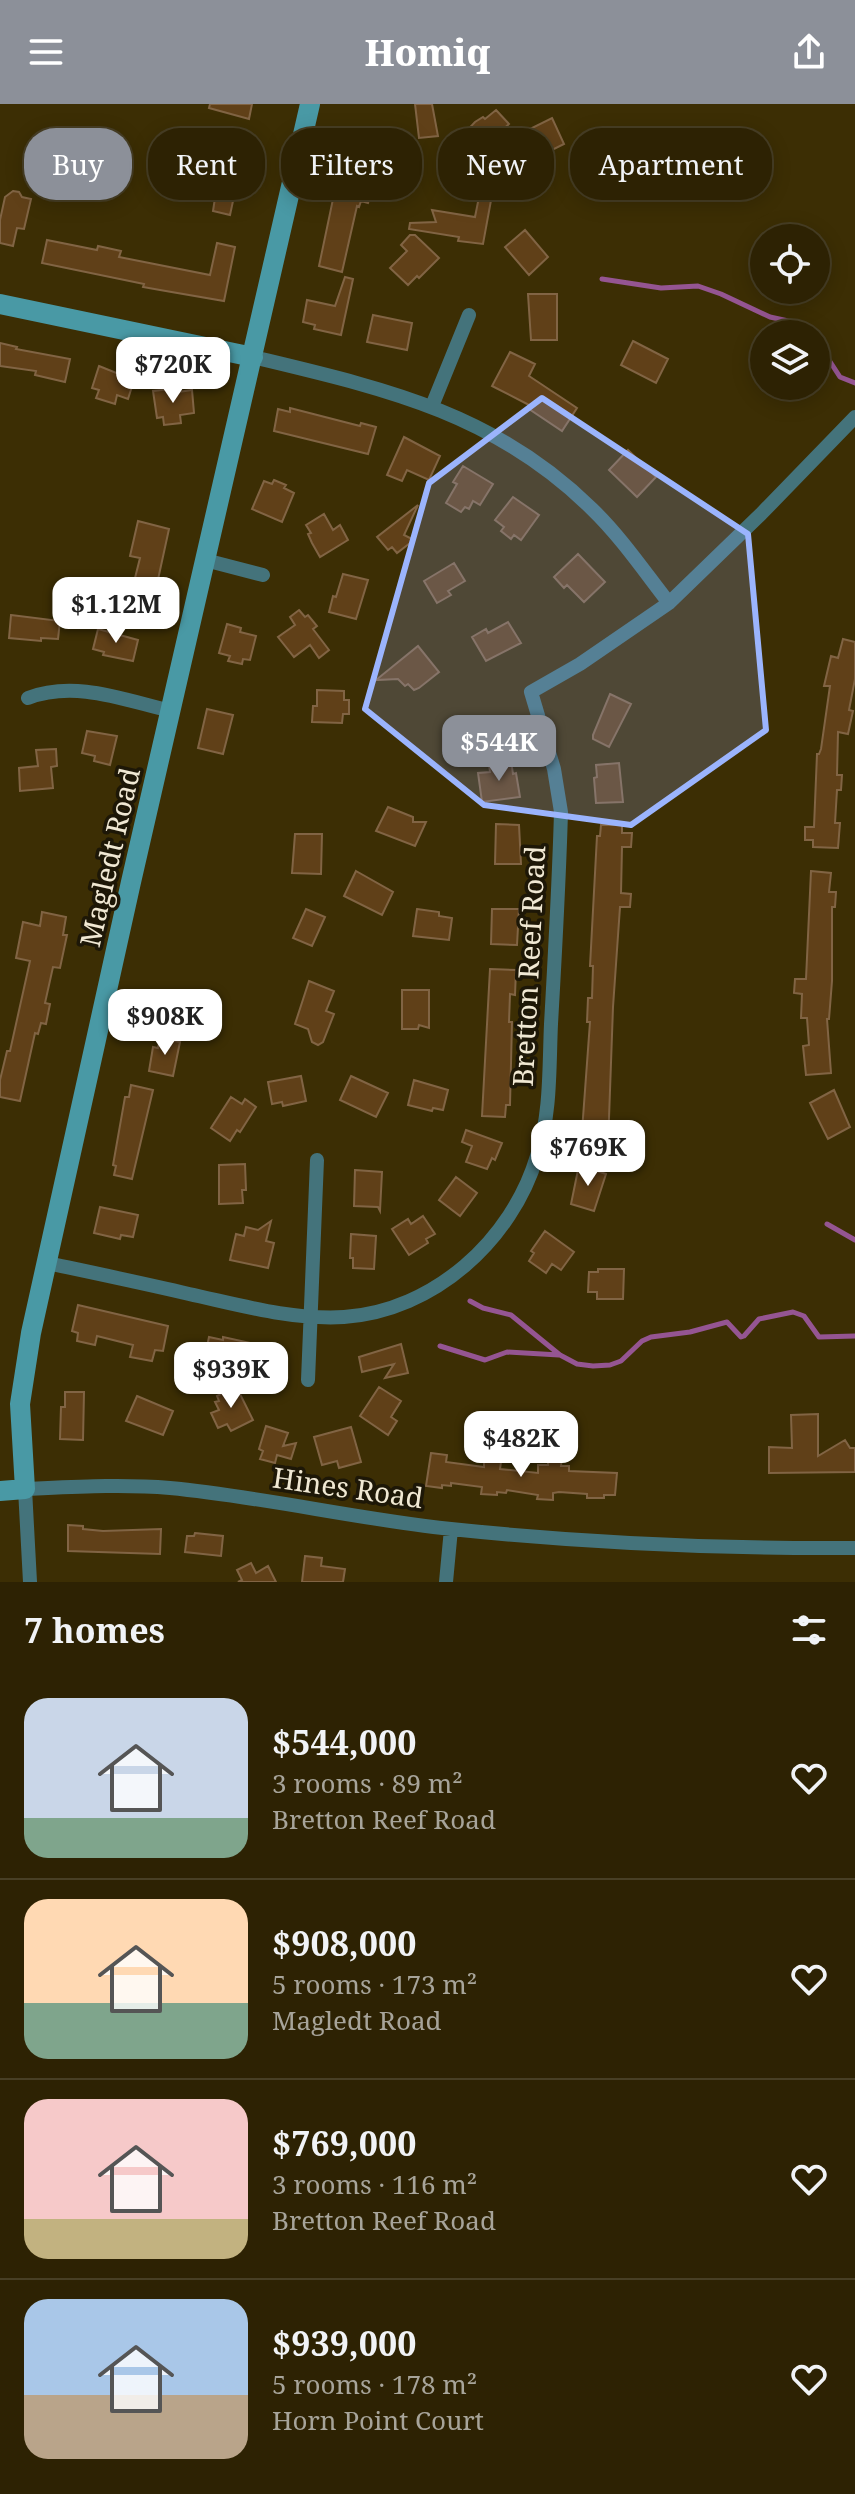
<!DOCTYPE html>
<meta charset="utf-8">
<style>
:root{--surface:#2d2203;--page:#352a0d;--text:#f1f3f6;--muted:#a7a49a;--line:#483f25;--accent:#8c9099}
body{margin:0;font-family:"Noto Serif",serif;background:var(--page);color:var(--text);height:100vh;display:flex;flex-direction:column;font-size:30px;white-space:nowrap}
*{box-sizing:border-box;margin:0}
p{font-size:26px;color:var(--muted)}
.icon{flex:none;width:44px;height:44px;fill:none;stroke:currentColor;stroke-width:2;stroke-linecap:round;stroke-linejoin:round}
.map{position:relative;height:1478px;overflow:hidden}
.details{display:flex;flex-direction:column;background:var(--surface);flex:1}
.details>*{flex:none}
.banner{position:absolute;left:24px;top:24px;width:808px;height:72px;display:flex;gap:16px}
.tools{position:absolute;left:750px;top:120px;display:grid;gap:16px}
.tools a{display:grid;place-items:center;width:80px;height:80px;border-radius:50%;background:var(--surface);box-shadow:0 4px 20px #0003,0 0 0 2px var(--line);font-size:40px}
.price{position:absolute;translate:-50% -68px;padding:0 18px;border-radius:16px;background:#fff;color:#222;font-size:26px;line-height:52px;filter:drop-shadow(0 2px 4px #0008)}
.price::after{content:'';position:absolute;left:50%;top:48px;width:24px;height:18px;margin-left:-12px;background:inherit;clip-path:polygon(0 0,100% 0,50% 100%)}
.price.current{background:var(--accent);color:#fff}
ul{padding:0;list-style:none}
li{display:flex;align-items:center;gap:24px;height:200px;padding:0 24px}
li+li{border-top:2px solid var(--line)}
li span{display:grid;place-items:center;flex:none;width:224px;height:160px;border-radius:24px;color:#555}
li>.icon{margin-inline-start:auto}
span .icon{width:96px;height:96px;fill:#fffc;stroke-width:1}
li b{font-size:34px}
h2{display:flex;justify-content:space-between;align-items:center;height:96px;padding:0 24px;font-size:34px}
.chip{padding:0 28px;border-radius:32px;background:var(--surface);box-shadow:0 4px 20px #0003,0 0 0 2px var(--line);font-size:28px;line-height:72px}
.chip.current{background:var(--accent);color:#fff}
header{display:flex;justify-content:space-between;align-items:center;height:104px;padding:0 24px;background:var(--accent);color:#fff;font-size:36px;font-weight:800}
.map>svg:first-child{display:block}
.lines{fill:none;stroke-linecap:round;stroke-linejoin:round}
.stream{stroke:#955592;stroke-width:5}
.building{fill:#604018;stroke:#816444;stroke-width:2}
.street{stroke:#44737b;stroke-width:14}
.secondary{stroke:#4999a5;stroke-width:20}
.marked{fill:#9bb4fd;fill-opacity:0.2;stroke:#9bb4fd;stroke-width:6;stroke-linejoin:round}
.labels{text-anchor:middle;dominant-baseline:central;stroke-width:7;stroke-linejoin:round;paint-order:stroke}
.street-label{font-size:28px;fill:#f0e8d3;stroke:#1d1707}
</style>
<header><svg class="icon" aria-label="menu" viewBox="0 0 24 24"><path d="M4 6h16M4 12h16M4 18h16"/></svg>Homiq<svg class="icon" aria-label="share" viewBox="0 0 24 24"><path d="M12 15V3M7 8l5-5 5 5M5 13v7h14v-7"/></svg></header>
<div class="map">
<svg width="855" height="1478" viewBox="0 0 855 1478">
<rect width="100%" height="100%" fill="#3c2e04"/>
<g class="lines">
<!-- stream -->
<path class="stream" d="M602,175l59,9 37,-2 23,8 49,23 32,7 11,10
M816,236l24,37 15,6
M827,1120l28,16
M470,1197l13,7 28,7 49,40 17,9 16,2 17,-1 11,-4 21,-20 9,-4 39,-5 37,-10 14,15 3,-1 15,-17 34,-7 11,4 15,21 36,-1
M440,1242l45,14 22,-8 52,3"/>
</g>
<!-- building -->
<path class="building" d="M210,0h42l-3,15 -40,-11z
M415,0h17l6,32 -19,2z
M496,6l13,14 -19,17v5l-5,-1 -10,9 -15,-16 15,-16 8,-5 2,2z
M552,14l12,26 -24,12 -12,-26z
M655,29l25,8 -8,31 -5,2 -22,-7z
M225,46l36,7 -4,17 -35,-7z
M598,46l31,6 -4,22 -31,-6z
M190,66l30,5 -3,16 -31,-5z
M337,76l35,8 -4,15 -7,-2 -2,6 -2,-1 -15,66 -23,-6z
M482,78l12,2 -11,60 -25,-3 1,-4 -50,-8 1,-6 26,-1 -4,-12 43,7z
M13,87l6,1 3,5 9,2 -7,30 -7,-1 -4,18 -13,-3v-23l5,-23z
M215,94l18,3 -3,14 -17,-4z
M525,126l23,27 -19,18 -24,-28z
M410,131h5l24,23 -20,20 -2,-2 -9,9 -18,-17 17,-17 -6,-6z
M47,136l50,10 1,-4 23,5 -2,6 91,18 7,-32 18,4 -11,54 -64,-11 -17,-3 1,-3 -102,-21z
M345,173l8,2 -12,56 -27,-6 1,-4 -12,-3 4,-22 28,6z
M528,190h29v46h-26z
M373,211l39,8 -5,27 -40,-8z
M633,237l35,18 -12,24 -35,-18z
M0,239l17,4 -1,2 54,10 -5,23 -30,-7 1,-4 -36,-5z
M510,248l25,12 -6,12 48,32 -15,23 -33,-22 2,-3 -39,-20z
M99,262l35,14 -6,19 -11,-4 -2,9 -19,-6 3,-8 -7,-2z
M171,285v4l21,-3 2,23 -14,2 1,8 -17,2 -1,-8 -6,1 -4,-27z
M290,304l70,18 1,-3 15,4 -8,27 -94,-23 4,-22 12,3z
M404,333l36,19 -11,24 -22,-10 -5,11 -15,-6z
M628,346l28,27 -19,20 -28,-27z
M463,362l30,18 -13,21 -7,-4 -4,8 -4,-2 -4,5 -15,-9 11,-19 -4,-2z
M274,376l12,5 -2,3 10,5 -12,29 -30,-13 12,-28 8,3z
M513,393l26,18 -18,25 -7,-5 -3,4 -10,-8 3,-4 -9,-7z
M418,401l-14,30 10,5 -17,13 -5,-6 -4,3 -11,-13z
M324,410l9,16 7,-5 8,15 -28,17 -8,-14 -4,-9 3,-1 -5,-8z
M138,417l31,8 -17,78 -23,-5 11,-44 -10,-2z
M578,450l27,28 -21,20 -17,-17 -3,3 -10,-11z
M454,459l11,18 -17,10 3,4 -14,8 -13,-22z
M343,470l25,6 -12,39 -27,-7 4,-16 3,1z
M299,506l6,7 3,-2 9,11 -4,3 16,21 -10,8 -9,-13 -16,12 -16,-20 17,-12 -5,-8z
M11,511l49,6 -2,18 -17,-1v3l-32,-3z
M508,518l13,21 -35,18 -14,-24 14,-8 2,4z
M227,520l14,4 -1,4 16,4 -6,24 -7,-1 -1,5 -14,-3 2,-5 -11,-3z
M98,525l40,11 -5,21 -30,-6 1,-3 -11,-3z
M843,535l12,3v37l-6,31 4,1 -5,23 -10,-2 -1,43h5l-1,15h-4l-2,33h5l-2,25 -25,-1v-7h-8v-13h9l3,-73h2l2,-5 9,-63h-6l7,-30 7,2z
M418,542l21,26 -20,16 -5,2 -6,-6 -3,2 -7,-7 -22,1z
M317,586l27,1v9h5v14h-6l-1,9 -30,-1 1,-16h4z
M610,590l21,10 -22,43 -16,-8v-4z
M207,605l26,6 -10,39 -25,-6z
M87,627l30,5 -7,29 -16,-4 1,-5 -13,-3z
M56,645l1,17 -6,1 2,21 -33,3 -1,-23 19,-2 -2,-16z
M511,657l2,13 3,-1 4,24 -38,5 -4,-29 12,-1 -1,-8z
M619,659l4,39 -27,1 -2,-25 3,-1 -1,-12z
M388,703l25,10v5h13l-11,24 -39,-15z
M496,720l23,1 2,39h-26z
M601,721h21v8h10l-1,14h-9l-1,46 10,1 -1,13h-10l-7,100 -5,139 -27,-1 9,-123h-3l1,-24h4l1,-32h-3l7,-130h3z
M295,730h27l-1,40 -29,-1z
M356,767l37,21 -11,23 -38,-19z
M811,767l20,2 -2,19h7l-1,15h-3v74l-3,38h-2l4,54 -25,2 -3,-29 6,-1 -2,-27h-6l1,-24 -8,-1 1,-14h11z
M306,805l19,8 -13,29 -19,-8z
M417,805l22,3v4l13,2 -3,22 -36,-4z
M492,805h27l-2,36 -26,-1z
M42,808l24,5 -3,18h4l-7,33 -7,-1 -8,36 5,1 -4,20 -5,-1 -3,11 -3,-1 -15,68 -20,-4v-17l7,-29h3l20,-90 -14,-3 7,-36 17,4z
M490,865l26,1 -1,25 -5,-1 -1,28h3l-2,83h-4l-1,12 -23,-1z
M309,877l25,10 -8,20 8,3 -11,28 -5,3 -6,-3 -4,-13 -13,-5z
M402,886h27v38l-10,-3 -1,4h-16z
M160,934l20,4 -7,34 -24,-5 4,-24 5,1z
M301,972l5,25 -23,5 -1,-4 -10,2 -4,-22z
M351,972l37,17 -12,24 -36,-17z
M414,976l34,10 -5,20 -10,-2 -1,3 -24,-6z
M131,981l22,5 -21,89 -18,-4 2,-9 -3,-1 12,-68h4z
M834,986l16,37 -22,12 -18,-36z
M231,993l11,7 3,-5 11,8 -16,25 -3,-2 -7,11 -19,-13z
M466,1026l36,13 -7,17 -3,-2 -5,11 -21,-7 6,-16 -10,-4z
M245,1060l1,26h-4l1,13 -24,1v-39z
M579,1061l27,9 -12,37 -23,-7z
M355,1066l27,2 -2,39 -2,-4 -24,-1z
M456,1073l21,16 -17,23 -21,-16z
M100,1103l38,8 -5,22 -12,-2 -1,4 -26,-6z
M423,1112l12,18 -9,5 2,4 -19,12 -17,-26 16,-10 3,5z
M271,1117l-5,20 8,2 -6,25 -38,-8 6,-26 8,2 2,-9 12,3z
M545,1127l29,21 -13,18 -9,-6 -6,9 -17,-12 5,-8 -3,-2z
M351,1130l25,2 -2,33 -21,-1v-10h-3z
M598,1165h26l-1,30h-26v-7h-9l1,-20h9z
M78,1201l90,21 -5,25 -8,-1 -3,11 -22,-4 3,-12 -36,-9 -2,9 -18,-4 1,-8 -6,-2z
M209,1233l14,3v-3l32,7 -5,22 -45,-10z
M401,1240l7,29 -23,5 9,-14 -32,8 -3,-15z
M236,1282l17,34 -22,11 -4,-7 -9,4 -7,-15 8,-3 -4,-8 4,-1 -2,-5z
M379,1283l22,14 -10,16 6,4 -9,14 -28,-19z
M65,1288h19l-1,48 -23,-1 1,-32h4z
M137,1292l36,15 -10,24 -37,-14z
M818,1310v42l27,-16 5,8h5v24l-86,1v-26l23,1 -1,-33z
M266,1322l22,7 -5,13 13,-3 -5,16 -14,-4 -2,8 -15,-4 3,-8 -4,-2z
M351,1323l10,35 -22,6 -2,-7 -15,4 -8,-28z
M431,1349l16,2 -1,7 38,5v-7l17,2 -1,7 38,4v-8h10v-9l14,1 -1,9h8v5l48,2 -2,22h-11v3h-17v-4l-28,-2 -6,1v7l-16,-1 1,-4 -31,-5 -1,3 -9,-1v3l-16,-1 1,-7 -31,-4v3l-9,-1v3l-16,-2z
M68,1421l15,1v3l20,2 58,-2 -1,25 -92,-3z
M195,1429l28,3 -2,20 -36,-4 2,-16h7z
M305,1452l17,2 -1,8 24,3 -2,13h-41z
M251,1459l5,10 12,-7 8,16h-38l4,-2 -5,-10z"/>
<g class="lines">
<!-- street -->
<path class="street" d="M253,253c129,31 241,55 339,152 29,28 52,62 77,94
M432,302l37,-91
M205,456l58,15
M28,594c47,-18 96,2 143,13
M47,1159c47,10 95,20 142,31 51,11 102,26 155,23 90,-6 168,-77 193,-161 14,-42 12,-88 14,-132 4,-70 8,-141 10,-212l-7,-43 -23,-77 49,-28 89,-61 92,-89 94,-97
M308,1276l9,-220
M30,1478l-5,-93c48,-2 96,-5 145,-1 94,9 187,31 281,41 134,14 269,20 404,19
M446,1478l5,-53"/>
<!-- secondary -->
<path class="secondary" d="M0,200l253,53
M0,1387l25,-2 -5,-85 11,-71 100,-451 179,-778"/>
</g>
<!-- marked area -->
<path class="marked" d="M542,294l206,136 18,196 -135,95 -147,-20 -119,-96 64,-226z"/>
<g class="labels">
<!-- street labels -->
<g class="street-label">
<text transform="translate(109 753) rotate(-77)">Magledt Road</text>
<text transform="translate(528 862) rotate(-87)">Bretton Reef Road</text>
<text transform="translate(348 1383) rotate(8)">Hines Road</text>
</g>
</g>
</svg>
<div class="tools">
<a><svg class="icon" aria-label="locate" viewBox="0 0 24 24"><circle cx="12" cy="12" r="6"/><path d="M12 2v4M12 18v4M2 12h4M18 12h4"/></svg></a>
<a><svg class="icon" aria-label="layers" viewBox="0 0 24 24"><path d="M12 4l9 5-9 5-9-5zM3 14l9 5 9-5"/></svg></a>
</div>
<b class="price" style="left:173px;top:301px">$720K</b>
<b class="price" style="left:116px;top:541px">$1.12M</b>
<b class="price current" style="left:499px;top:679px">$544K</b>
<b class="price" style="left:165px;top:953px">$908K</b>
<b class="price" style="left:588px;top:1084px">$769K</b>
<b class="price" style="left:231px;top:1306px">$939K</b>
<b class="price" style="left:521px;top:1375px">$482K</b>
<div class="banner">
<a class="chip current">Buy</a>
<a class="chip">Rent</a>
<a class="chip">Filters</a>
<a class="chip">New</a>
<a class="chip">Apartment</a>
</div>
</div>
<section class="details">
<h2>7 homes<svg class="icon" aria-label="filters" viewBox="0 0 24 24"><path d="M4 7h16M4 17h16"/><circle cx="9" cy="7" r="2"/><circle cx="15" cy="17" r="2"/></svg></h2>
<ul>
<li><span style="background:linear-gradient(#c9d6e8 75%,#7fa58c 0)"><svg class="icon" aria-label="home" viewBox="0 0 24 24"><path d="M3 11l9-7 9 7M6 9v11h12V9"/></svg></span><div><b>$544,000</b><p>3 rooms · 89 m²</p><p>Bretton Reef Road</p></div><svg class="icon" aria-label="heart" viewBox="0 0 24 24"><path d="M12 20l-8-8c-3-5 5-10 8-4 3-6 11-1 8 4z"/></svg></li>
<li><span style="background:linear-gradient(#ffd9b3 65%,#7fa58c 0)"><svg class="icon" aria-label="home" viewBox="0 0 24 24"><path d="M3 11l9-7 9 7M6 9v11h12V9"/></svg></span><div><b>$908,000</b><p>5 rooms · 173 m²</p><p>Magledt Road</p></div><svg class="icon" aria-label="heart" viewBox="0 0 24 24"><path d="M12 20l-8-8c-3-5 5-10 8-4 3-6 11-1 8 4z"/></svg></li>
<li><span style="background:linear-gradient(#f6c9c9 75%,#c2b280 0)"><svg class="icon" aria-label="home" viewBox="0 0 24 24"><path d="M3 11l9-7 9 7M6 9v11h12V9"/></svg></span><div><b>$769,000</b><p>3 rooms · 116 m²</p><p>Bretton Reef Road</p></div><svg class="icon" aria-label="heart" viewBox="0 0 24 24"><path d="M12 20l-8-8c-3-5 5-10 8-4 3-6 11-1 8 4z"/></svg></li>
<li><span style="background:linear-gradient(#a9c7e8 60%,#b9a48a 0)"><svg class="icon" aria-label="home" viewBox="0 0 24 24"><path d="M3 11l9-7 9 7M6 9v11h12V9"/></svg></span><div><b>$939,000</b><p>5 rooms · 178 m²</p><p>Horn Point Court</p></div><svg class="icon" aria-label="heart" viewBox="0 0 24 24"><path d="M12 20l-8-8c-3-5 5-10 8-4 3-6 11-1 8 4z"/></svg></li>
</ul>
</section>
